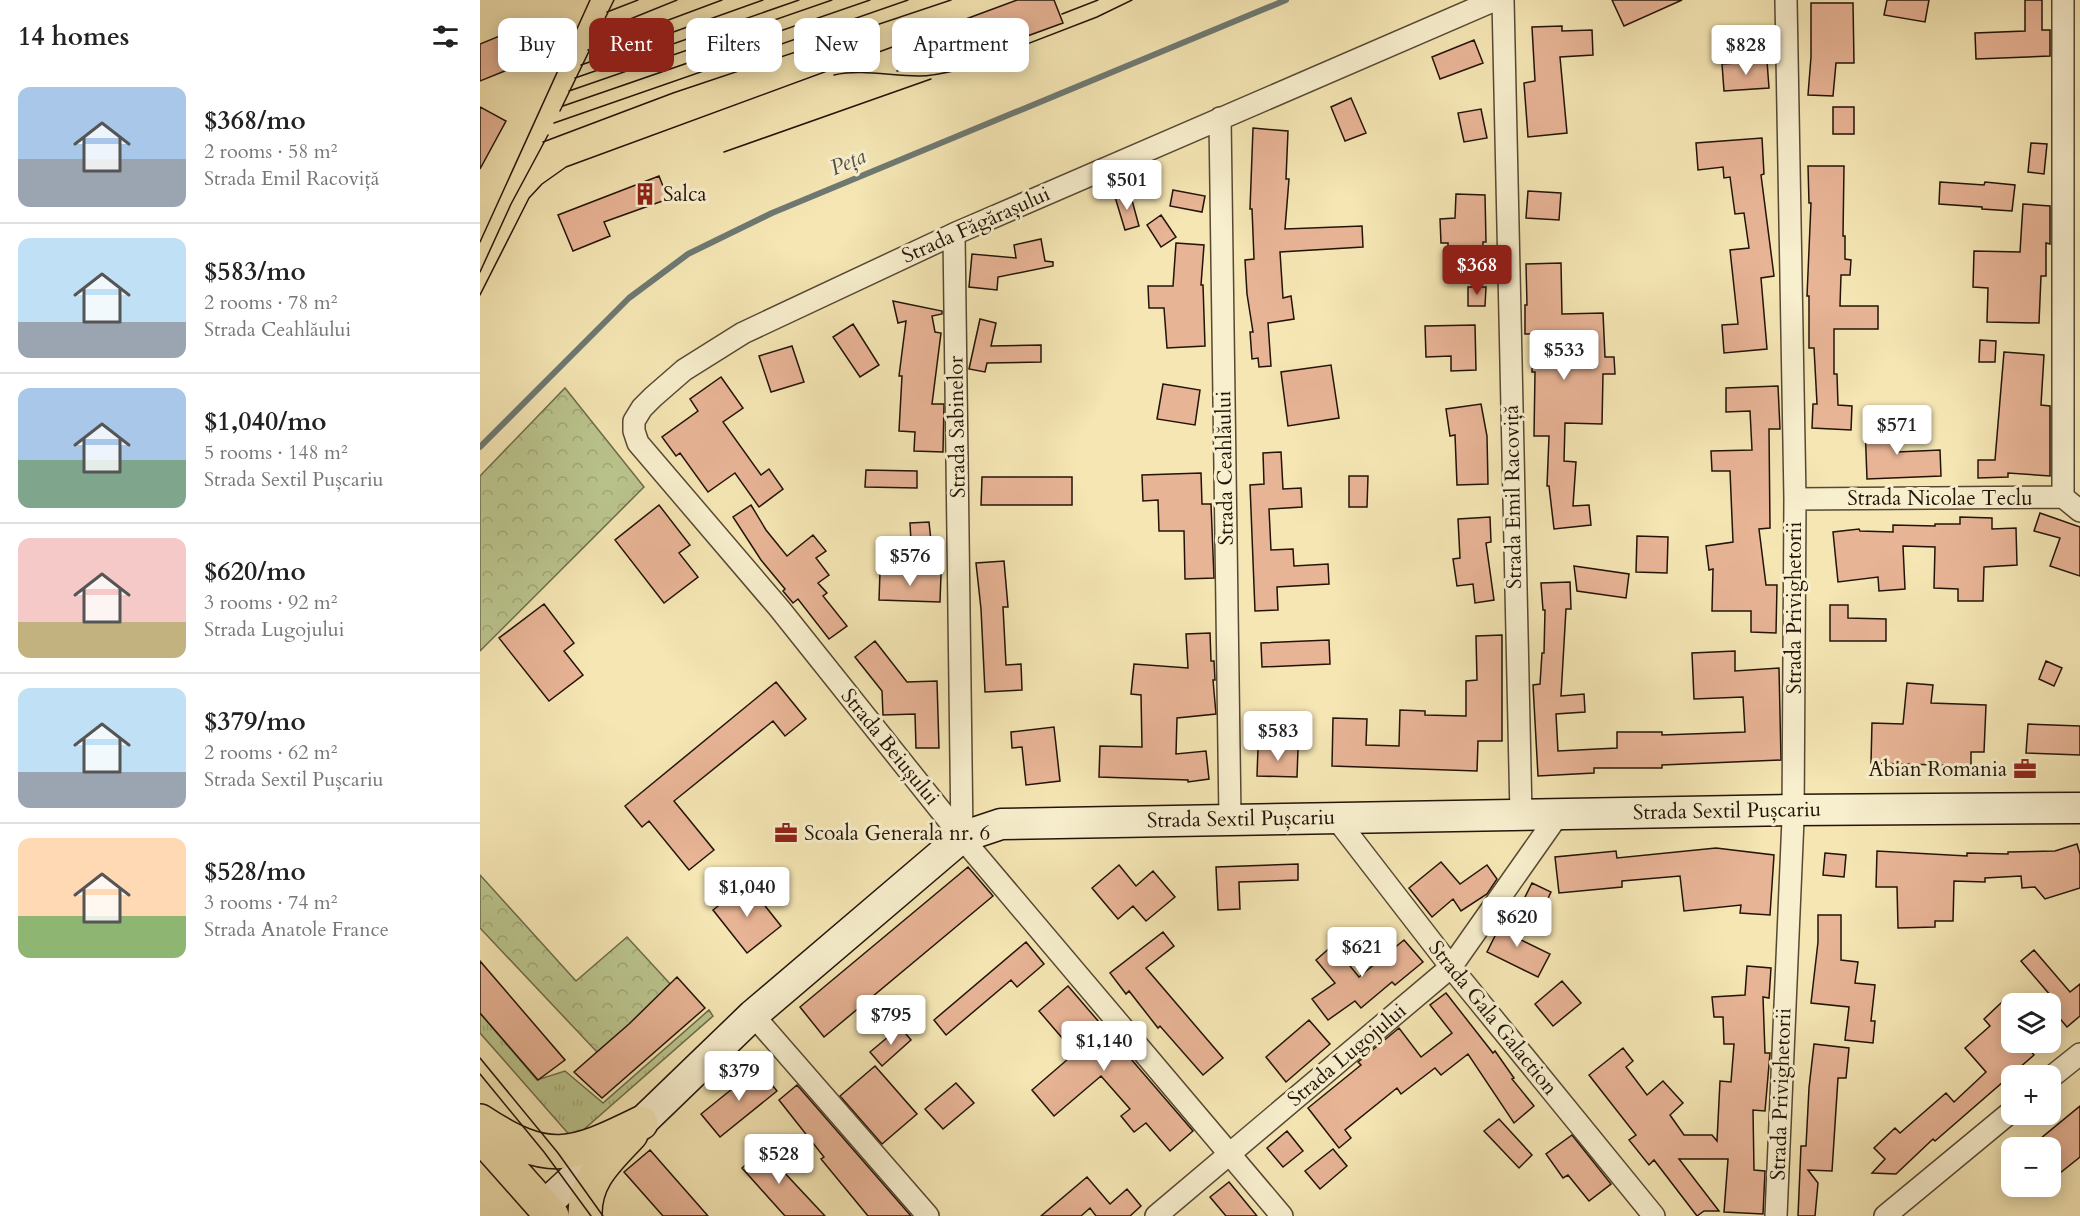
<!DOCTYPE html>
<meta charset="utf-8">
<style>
:root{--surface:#fff;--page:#f2f2f2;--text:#222;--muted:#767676;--line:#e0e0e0;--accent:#8f2418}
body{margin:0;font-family:Cardo,serif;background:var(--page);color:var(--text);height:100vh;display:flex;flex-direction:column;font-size:22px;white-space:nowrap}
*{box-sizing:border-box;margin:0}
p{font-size:20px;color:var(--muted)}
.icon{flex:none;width:33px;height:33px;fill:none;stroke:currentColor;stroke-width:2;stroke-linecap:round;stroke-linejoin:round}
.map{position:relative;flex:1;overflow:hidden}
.drawer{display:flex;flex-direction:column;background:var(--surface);width:480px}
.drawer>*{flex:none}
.banner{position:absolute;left:18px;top:18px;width:570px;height:54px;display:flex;gap:12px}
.buttons{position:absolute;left:1521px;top:993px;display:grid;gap:12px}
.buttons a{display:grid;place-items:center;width:60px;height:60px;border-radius:12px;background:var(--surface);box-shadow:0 3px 15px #0003;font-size:30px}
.price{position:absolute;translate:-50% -51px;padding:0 14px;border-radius:6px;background:#fff;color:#222;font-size:20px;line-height:39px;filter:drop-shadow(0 2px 3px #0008)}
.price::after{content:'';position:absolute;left:50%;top:36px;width:18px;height:14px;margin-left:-9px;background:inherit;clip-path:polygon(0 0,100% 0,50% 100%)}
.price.current{background:var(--accent);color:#fff}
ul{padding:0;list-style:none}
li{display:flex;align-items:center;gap:18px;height:150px;padding:0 18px}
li+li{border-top:2px solid var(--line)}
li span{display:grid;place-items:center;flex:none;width:168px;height:120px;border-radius:12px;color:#555}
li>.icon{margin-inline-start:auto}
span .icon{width:72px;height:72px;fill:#fffc;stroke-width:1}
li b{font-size:26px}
h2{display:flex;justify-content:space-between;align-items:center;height:72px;padding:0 18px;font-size:26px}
.chip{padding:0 21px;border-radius:12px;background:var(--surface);box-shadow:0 3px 15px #0003;font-size:21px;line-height:54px}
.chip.current{background:var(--accent);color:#fff}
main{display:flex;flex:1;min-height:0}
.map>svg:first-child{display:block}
.grass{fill:url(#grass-tufts);stroke:#6e6c4b;stroke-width:1.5}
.forest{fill:url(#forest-crowns);stroke:#6e6c4b;stroke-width:1.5}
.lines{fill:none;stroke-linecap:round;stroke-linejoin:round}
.stream{stroke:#6e7972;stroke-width:6}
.building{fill:#e8b496;stroke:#221408;stroke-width:1.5}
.street-casing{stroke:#574833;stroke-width:24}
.secondary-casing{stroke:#221408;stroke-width:33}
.primary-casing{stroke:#221408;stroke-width:36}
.street{stroke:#f8efce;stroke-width:21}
.secondary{stroke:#f8efce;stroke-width:30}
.primary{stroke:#f5e6b4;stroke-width:33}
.tram{stroke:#221408;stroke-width:1.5}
.labels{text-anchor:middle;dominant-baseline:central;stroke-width:6;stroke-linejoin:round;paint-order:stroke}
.poi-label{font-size:21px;fill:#221408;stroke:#f8efce;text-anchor:start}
.street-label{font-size:21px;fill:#221408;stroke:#f8efce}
.water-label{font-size:22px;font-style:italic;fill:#4e4f46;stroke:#f8efce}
</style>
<main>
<section class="drawer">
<h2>14 homes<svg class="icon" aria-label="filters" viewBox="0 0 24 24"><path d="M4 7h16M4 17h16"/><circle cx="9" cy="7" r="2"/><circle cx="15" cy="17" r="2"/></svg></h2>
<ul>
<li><span style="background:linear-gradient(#a9c7e8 60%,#9aa5b1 0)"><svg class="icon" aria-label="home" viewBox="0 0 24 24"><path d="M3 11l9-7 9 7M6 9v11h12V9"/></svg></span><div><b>$368/mo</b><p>2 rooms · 58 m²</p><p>Strada Emil Racoviță</p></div></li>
<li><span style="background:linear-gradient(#bfe0f5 70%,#9aa5b1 0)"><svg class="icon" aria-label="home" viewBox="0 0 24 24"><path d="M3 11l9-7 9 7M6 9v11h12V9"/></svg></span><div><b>$583/mo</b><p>2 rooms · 78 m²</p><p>Strada Ceahlăului</p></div></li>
<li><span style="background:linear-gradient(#a9c7e8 60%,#7fa58c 0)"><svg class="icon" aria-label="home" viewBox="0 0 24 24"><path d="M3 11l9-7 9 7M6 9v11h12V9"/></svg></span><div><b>$1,040/mo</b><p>5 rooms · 148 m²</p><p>Strada Sextil Pușcariu</p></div></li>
<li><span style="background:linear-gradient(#f6c9c9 70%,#c2b280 0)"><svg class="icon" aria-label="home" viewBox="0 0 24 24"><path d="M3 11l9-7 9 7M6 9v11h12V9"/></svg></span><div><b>$620/mo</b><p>3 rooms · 92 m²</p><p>Strada Lugojului</p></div></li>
<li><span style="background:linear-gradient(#bfe0f5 70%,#9aa5b1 0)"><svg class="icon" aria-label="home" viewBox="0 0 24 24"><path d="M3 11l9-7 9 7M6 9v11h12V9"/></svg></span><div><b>$379/mo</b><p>2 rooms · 62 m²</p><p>Strada Sextil Pușcariu</p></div></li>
<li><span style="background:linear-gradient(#ffd9b3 65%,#8fb573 0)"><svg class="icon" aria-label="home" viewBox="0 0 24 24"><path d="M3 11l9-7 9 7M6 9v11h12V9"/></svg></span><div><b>$528/mo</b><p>3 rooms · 74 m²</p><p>Strada Anatole France</p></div></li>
</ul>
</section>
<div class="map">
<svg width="1600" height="1216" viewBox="0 0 1600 1216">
<defs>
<pattern id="grass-tufts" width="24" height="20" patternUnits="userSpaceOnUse" patternTransform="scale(1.5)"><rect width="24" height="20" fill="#bbc58e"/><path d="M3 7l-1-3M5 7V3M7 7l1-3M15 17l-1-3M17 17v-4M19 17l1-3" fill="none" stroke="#a0a879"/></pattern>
<pattern id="forest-crowns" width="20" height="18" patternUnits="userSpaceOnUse" patternTransform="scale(1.5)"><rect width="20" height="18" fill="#bbc58e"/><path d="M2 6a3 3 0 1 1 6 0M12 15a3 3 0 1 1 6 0" fill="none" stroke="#a0a879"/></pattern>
</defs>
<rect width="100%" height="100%" fill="#f5e6b4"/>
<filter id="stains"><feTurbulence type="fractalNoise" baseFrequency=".00333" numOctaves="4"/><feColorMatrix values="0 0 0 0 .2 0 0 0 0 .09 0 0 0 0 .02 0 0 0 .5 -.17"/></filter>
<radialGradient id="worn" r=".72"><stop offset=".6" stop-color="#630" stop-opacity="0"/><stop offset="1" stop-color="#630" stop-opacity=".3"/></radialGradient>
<!-- grass -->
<path class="grass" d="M229,1010l4,6 -140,123 -93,-106v-20l57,67 28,-9 38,32z"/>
<!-- forest -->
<path class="forest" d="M85,388l79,99 -164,164v-175z
M0,875l96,106 51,-44 46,50 -76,65 -117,-124z"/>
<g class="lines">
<!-- stream -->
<path class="stream" d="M0,447l149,-149 59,-44 84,-41 514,-213"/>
</g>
<!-- building -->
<path class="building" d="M537,0h37l9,23 -104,38 -12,-35z
M1132,0h70l-58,26z
M1407,0h42l-4,22 -41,-7z
M1545,0h17v30h8v26l-74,3 -1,-26 50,-2z
M1331,3h42l1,60h-18l-3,33 -25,-1 3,-38z
M61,19l13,32 -74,30v-37z
M1082,26v5l30,-1 1,25 -33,2 7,76 -39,4 -4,-54 11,-2 -3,-54z
M994,40l9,23 -43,16 -8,-22z
M1287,61l2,27 -45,3 -2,-27z
M871,98l15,35 -21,8 -14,-34z
M0,107l26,14 -26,48z
M1353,107h21v27h-21z
M1001,109l6,29 -23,4 -6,-29z
M773,128l35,3 -2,48h3l-4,50 77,-3 1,21 -83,5 3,46 8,-2 3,23 -26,4 3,43 -12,1 -1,-9 -6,1 -2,-27h3l-6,-38 -2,-34 9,-1 -2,-50h-2z
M1282,138l2,36 -3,1 13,101 -13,2 6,71 -43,4 -2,-28 16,-1 -8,-74 19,-2 -5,-35 -9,1 -5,-37 -6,1 -1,-11 -25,3 -2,-27z
M1551,143l16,1 -3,30 -16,-2z
M1328,166h36l-1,70h2v23l6,1 -1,15h-9l-1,31h38v23h-44v45h3l1,31 14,1 -1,24 -39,-2 1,-24h4l-3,-56h-5v-52h-2l4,-93h-2z
M179,176l9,23 -64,23 6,14 -37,15 -15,-36z
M1460,182l44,3 1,-3 30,3 -3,26 -30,-2v-2l-43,-3z
M693,190l32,6 -3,16 -32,-6z
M1048,191l33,2 -2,27 -33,-2z
M650,193l9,33 -14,4 -10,-33z
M976,194l29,1 1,47h-3l-1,37 -34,-1v-35h-7l-1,-24 15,-1z
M1543,204l27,2v38l-4,-1v33h-5l-2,47 -52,-1 1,-34 -15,-1 1,-36 46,1z
M681,215l15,22 -15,10 -14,-22z
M561,239l4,22 8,1v4l-55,11 -1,13 -28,-3 3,-33 44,4 -2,-13z
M696,243l28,2 -3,40h2l2,61 -38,2 -3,-40h-15l-1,-22h25z
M1081,263l1,51 41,-1 2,44h9l1,17h-12l-1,50 -37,-1 -1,38 12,1 -3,44 16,-1 2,20 -37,4 -5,-43h-2l2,-50h-15l1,-64h-3v-38h-7v-29h2l-1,-41z
M988,287h18l-1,19h-17z
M413,301l49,10v3l-10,2 3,16 6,1 -9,71h12l-1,48 -29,-1 1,-19 -16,-1 3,-55h-3l7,-55 -8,2z
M500,319l16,4 -5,23 50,-1v17l-54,1 -2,9 -16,-3z
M373,324l26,41 -19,12 -27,-40z
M995,325l1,45 -25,1v-15l-25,1 -1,-31z
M1500,340l16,1 -1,21h-16z
M312,346l12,36 -33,10 -12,-36z
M1524,352l40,3 -3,50 9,1v70l-42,-3v4l-30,1v-18h17z
M851,365l8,53 -51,8 -7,-54z
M241,377l22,31 -20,14 38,53 8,-6 14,20 -24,18 -24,-34 -27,19 -28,-39 -4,3 -14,-19 36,-26 -8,-12z
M683,384l37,6 -5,35 -38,-6z
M1298,386l2,43h-11l1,99 -11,1 7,56h11l-1,48 -25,-1v-21h-39l1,-42 -4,1 -3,-24 27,-4 -3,-71h-18l-1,-20 41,-1 -2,-39 -24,1v-24z
M1001,404l6,32 1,48 -31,1 -2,-50 -5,1 -4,-27z
M1416,424l1,28 43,-2 1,26 -74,3 -2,-54z
M801,452l2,37 18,-1 1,19 -33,2 2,41 22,-1 1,17 34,-2 1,20 -52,3 1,23 -23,1 -5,-126 14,-1 -1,-31z
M386,470l51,1v17l-52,-1z
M721,473l1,31h9l3,74 -29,1 -1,-48h-25l-1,-31 -15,1 -1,-26z
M869,476h19l-1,31h-18z
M502,477h90v28h-91z
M179,505l31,40 -11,8 19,24 -34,26 -49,-63z
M271,505l15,25 21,26 26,-21 13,16 -10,7 13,17 -11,8 9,10 -4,3 24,30 -18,13 -31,-40 -5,4 -10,-12 2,-2 -24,-29 -28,-43z
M1560,513l40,14v49l-30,-10 10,-28 -26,-7z
M1010,517l1,25 -5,1 8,57 -19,3 -2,-19 -16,2 -4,-27 7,-1 -2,-39z
M1480,517l32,1v11l24,-1 1,37 -33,2 -1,34h-25v-12l-24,-1 1,-41 -32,-1 2,43 -26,2 -1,-14 -40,5 -5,-50 26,-3 1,2 33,1v-7l42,1v-2h25z
M449,522l2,19 -20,1 -1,-19z
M1157,536l31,1 -1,36 -31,-1z
M524,561l4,46h-5l3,58 15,-1 1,26 -37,2 -4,-83 -5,-46z
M1094,566l55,8 -3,24 -49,-7z
M400,572l61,2 -1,28 -61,-2z
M1090,582l1,27h-5l-5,87 23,-2 1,18 -29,2 2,37 59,-3v-16h45v3l83,-3 -2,-35 -49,2 -2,-46 43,-2v20l44,-3 2,92 -119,5v3h-68v5l-56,3 -5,-91 7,-1 2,-31h2l1,-43h-2l-2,-27z
M64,604l30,39 -10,8 19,24 -34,26 -50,-63z
M1350,605h18v13l38,1v22h-56z
M730,633l1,28h3l1,19h-2l3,34 -39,4 -1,36 30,-3 3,28 -21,3v-2l-89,-3 1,-31 42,1 -1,-52 -10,-1 3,-30 54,4 -2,-34z
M1022,635v106h-24l-1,30 -145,-5 1,-48 34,1 -1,26 33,1 1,-36 25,1v4l41,1v-35l11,-1 -1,-44z
M849,640l1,24 -68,3 -1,-24z
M395,641l32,41 30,-1 2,67h-23l-1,-34 -32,1 -1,-24 -27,-34z
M1566,661l16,7 -8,18 -15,-7z
M296,682l30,37 -21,17 -12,-15 -99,80 40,49 -25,20 -40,-49 -7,6 -17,-21z
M1427,683l26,2 -2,18 55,2 -2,47h-13v14l-100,-3 1,-40 31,1z
M1548,724l52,2v29l-54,-2z
M574,727l6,54 -34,4 -4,-38 -10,1 -1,-16z
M778,748l40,1 -1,28 -40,-1z
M1597,844l3,10v34l-35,11 -10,-12 -13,1 -1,-12 -36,2v4l-31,-1 -1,40h-18v6l-37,1 -1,-41h-21l1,-36 90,5v-3l41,1v-2l47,-1z
M1236,848l58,7 -4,60 -30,-2 1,-8 -57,6 -4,-35 -58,5v6l-63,6 -4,-36 61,-6 1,7z
M1345,853l21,2 -2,22 -21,-2z
M961,862l19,22 27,-19 10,14 -10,15 -26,17 -8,-12 -21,18 -23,-29z
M818,864v16l-59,2 1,27 -22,1 -2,-43z
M639,865l17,21 17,-15 22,26 -29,24 -13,-15 -15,13 -26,-31z
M488,867l25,29 -169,141 -24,-30z
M267,883l34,43 -34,27 -34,-43z
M1052,883l19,9 -11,23 -19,-10z
M1338,915h23v45l17,2 -3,21 20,2 -4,36h4l-2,22 -28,-3 4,-33 -38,-4 7,-61z
M1025,916l20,10 -6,13 31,15 -12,23 -51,-25z
M683,932l11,14 -28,22 77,90 -20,17 -43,-49 -2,2 -29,-37 -3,3 -16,-21z
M924,940l19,22 -28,23 -3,-3 -31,26 -6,-7 -27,19 -16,-21 23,-16 -19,-23 17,-15 26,32z
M546,942l18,22 -27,23 -6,-7 -65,55 -12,-15z
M1554,950l36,42 10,-8v32l-13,11 -16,-19 6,-5 -36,-42z
M0,961l85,99 -27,20 -58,-67z
M1267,966l24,2 -2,30 -6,-1 2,56h5l-5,58 -12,-1 1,60 11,1 -2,43 -39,-2 4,-53h-49l40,52h-15l-7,5 -43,-56 -5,5 -20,-25 7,-5 -47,-60 34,-27 10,13 -7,6 21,28 16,-14 20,22 -13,12 14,20h28l5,6 3,-60 11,1 3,-38h-10l-1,-27h-9l-2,-20 33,-2z
M197,977l28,31 -103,90 -28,-26 55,-48z
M1082,981l19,22 -28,23 -18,-22z
M588,986l125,145 -23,20 -24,-28 -12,9 -13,-16 9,-7 -29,-33 -47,40 -22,-26 43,-37 -36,-42z
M966,993l47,60 2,-2 19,27 -2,1 22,27 -20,17 -46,-69 -27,21 -6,-7 -34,26 -4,-6 -52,42 6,8 -12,10 -31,-40 53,-43 -3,-3 41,-34 22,29 31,-24 -22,-28z
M1522,1002l10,10v30h11l11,13 -99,86 -2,-2 -37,35 -24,-1 13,-14 -11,-11 21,-20 5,5 46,-40 8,9 32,-30 -21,-24 25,-22 -6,-7z
M829,1020l21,24 -44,38 -20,-25z
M420,1027l11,13 -29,26 -12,-14z
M1334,1044l35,4 -3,30h-8l-6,93 -24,-1 10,13 -3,33h-17l3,-70h5l3,-58z
M395,1066l42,48 -35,30 -42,-48z
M278,1068l19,23 -57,46 -19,-23z
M476,1083l18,20 -31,26 -18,-20z
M317,1085l114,131h-43l-47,-57 3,-2 -45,-57z
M1600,1106v51l-30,24v-33h-21z
M1019,1119l33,36 -13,13 -35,-37z
M807,1131l16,20 -20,16 -16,-19z
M1092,1135l39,49 -22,17 -21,-26 -5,3 -17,-24z
M288,1145l17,20 -4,4 44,47h-40l-43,-48z
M853,1149l14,17 -27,23 -15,-18z
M170,1150l58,66h-45l-39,-44z
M607,1177l23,27 17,-15 14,17 -11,10h-34l-6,-8 -9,8h-40z
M749,1182l28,34h-31l-16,-19z"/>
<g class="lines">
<!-- street casing -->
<g class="street-casing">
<path id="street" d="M1023,0l18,815
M1583,0v497
M740,118l10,701
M474,234l8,603
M1315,499l268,-2 17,14
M855,817l116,150 203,249
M273,1015l175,201
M1570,1078l30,-24
M676,1216l295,-249 107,-152
M802,1216l-309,-365 -194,-243 -141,-165 -4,-12v-10l8,-13 11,-11 31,-27 59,-37 211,-99 541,-234
M1296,1216l17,-397 2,-320 -9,-499
M1405,1216l127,-105"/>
</g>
<!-- secondary casing -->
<g class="secondary-casing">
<path id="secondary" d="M64,1206l31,-29 66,-54 112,-108 209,-178 39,-13 792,-14 287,-2"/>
</g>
<!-- primary casing -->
<g class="primary-casing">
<path id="primary" d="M0,1121c68,45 92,36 161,2
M0,1135l72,81
M105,1216c-1,-37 22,-56 46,-82"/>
</g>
<!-- street -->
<use href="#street" class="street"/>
<!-- secondary -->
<use href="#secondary" class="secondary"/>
<!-- primary -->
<use href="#primary" class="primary"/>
<!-- tram -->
<path class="tram" d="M127,12l31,-12
M582,14l36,-14
M118,32l79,-32
M108,50l134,-50
M101,65l182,-65
M417,71l57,-19
M354,75c27,-6 57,1 84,1 17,0 31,-4 47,-8l132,-51 35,-17
M95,78l224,-78
M89,91l263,-91
M83,106l307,-106
M80,111l54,-111
M74,123l354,-123
M63,142l130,-49 278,-93
M244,152l207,-73
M0,242l110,-242
M0,272l31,-68 37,-69
M0,295l49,-97 13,-14 24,-17 378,-139
M0,1058l78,95 45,63
M0,1074l64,78 47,64"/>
</g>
<!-- icons -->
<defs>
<g id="building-bare" transform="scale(1.8)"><path d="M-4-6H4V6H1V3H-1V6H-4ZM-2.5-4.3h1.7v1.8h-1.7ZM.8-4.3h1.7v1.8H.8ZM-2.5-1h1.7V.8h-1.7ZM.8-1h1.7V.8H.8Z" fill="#8f2418" stroke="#f8efce" stroke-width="2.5" paint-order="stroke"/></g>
<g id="office-bare" transform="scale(1.8)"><path d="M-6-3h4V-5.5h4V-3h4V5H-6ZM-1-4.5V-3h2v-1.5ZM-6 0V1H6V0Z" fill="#8f2418" stroke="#f8efce" stroke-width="2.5" paint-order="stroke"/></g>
</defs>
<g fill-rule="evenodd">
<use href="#building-bare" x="165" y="194"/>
<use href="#office-bare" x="1545" y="769"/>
<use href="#office-bare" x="306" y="833"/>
</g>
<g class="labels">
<!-- poi labels -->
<g class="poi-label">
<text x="183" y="194">Salca</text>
<text x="1527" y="769" text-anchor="end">Abian Romania</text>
<text x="324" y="833">Scoala Generala nr. 6</text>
</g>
<!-- street labels -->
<g class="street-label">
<text transform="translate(496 225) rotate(-24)">Strada Făgărașului</text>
<text transform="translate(477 427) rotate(-91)">Strada Sabinelor</text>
<text transform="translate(745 468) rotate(-91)">Strada Ceahlăului</text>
<text transform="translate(1033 497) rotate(-91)">Strada Emil Racoviță</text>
<text x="1460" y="498">Strada Nicolae Teclu</text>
<text transform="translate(1314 608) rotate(-90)">Strada Privighetorii</text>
<text transform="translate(410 747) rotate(51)">Strada Beiușului</text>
<text transform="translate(1247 811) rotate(-1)">Strada Sextil Pușcariu</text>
<text transform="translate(761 819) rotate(-1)">Strada Sextil Pușcariu</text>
<text transform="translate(1013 1018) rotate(51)">Strada Gala Galaction</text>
<text transform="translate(867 1055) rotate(-40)">Strada Lugojului</text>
<text transform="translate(1301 1094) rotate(-88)">Strada Privighetorii</text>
</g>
<!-- water labels -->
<g class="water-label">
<text transform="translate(368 162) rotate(-23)">Peța</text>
</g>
</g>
<rect width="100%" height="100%" filter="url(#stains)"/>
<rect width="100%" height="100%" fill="url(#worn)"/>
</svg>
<div class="buttons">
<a><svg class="icon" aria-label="layers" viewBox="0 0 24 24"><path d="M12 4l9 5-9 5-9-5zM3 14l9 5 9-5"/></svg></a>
<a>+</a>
<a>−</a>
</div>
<b class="price" style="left:1266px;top:76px">$828</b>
<b class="price" style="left:647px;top:211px">$501</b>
<b class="price current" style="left:997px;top:296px">$368</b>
<b class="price" style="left:1084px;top:381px">$533</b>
<b class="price" style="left:1417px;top:456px">$571</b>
<b class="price" style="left:430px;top:587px">$576</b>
<b class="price" style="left:798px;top:762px">$583</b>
<b class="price" style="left:267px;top:918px">$1,040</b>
<b class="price" style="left:1037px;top:948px">$620</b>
<b class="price" style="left:882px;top:978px">$621</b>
<b class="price" style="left:411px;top:1046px">$795</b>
<b class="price" style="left:624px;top:1072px">$1,140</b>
<b class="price" style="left:259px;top:1102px">$379</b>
<b class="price" style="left:299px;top:1185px">$528</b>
<div class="banner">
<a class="chip">Buy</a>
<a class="chip current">Rent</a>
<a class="chip">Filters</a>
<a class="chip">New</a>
<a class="chip">Apartment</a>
</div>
</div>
</main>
